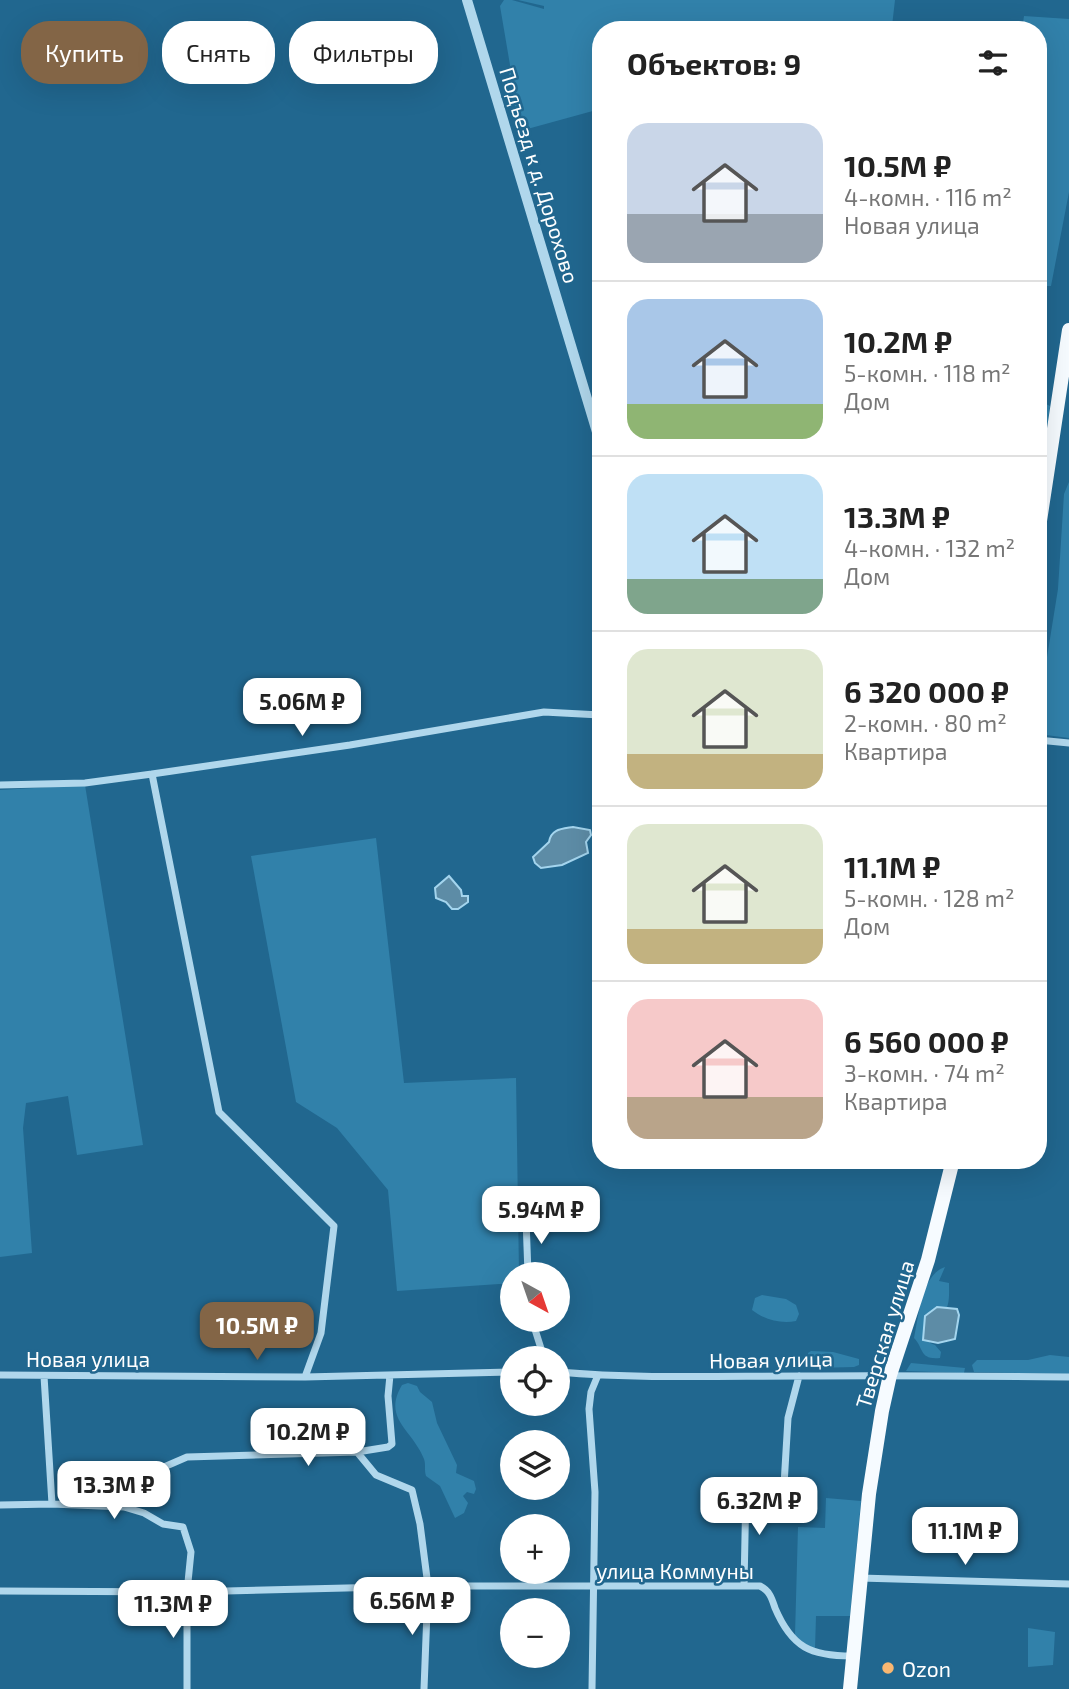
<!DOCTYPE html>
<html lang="ru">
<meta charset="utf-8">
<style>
:root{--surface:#fff;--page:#f6f6f6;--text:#222;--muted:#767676;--line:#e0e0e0;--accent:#836546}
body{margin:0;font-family:"Exo 2",sans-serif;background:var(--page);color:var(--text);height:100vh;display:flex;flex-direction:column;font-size:26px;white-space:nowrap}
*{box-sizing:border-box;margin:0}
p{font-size:23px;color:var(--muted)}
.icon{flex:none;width:38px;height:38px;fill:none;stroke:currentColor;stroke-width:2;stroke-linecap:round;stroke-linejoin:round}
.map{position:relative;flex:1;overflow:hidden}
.side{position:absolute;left:592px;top:21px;width:455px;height:1148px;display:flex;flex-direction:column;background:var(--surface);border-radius:28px;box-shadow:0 7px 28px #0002}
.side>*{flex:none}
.top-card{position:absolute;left:21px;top:21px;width:466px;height:63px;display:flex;gap:14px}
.needle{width:46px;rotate:140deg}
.buttons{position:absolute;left:500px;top:1262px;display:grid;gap:14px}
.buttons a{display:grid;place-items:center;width:70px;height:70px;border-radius:50%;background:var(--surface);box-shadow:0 7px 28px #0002;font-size:35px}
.price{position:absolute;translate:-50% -60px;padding:0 16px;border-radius:14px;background:#fff;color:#222;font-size:23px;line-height:46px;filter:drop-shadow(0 2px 4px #0008)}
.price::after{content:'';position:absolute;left:50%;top:42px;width:21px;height:16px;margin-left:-10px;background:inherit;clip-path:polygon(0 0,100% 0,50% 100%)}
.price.on{background:var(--accent);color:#fff}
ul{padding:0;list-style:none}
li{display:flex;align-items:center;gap:21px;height:175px;padding:0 35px}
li+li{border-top:2px solid var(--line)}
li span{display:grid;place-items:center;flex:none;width:196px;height:140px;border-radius:21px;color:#555}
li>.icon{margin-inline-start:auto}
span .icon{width:84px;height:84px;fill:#fffc;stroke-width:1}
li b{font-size:30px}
h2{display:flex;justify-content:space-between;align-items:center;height:84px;padding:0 35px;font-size:30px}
.tag{padding:0 24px;border-radius:28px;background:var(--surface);box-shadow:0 7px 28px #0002;font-size:24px;line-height:63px}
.tag.on{background:var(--accent);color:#fff}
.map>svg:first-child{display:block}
.green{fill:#3181aa}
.water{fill:#5d8ca6;stroke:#a4d5ee;stroke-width:2}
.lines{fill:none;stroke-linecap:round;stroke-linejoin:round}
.minor{stroke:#b0d7ec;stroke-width:7}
.tertiary{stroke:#b0d7ec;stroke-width:10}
.primary{stroke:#f6fbff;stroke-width:14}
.poi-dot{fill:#f9b771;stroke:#21678f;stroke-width:2.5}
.labels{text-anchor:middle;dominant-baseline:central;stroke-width:5;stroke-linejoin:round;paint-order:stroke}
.street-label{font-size:21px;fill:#fff;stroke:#21678f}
.poi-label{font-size:21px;fill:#fff;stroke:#21678f;text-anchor:start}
</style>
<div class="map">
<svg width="1069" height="1689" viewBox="0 0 1069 1689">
<rect width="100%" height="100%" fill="#21678f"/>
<!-- green -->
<path class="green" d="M504,0h8l32,9v-3l-26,-6h377l-3,26 -3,4h-187l-6,-7 -25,7h-71v79l-80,22 -11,-53 1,-13 -10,-59z
M1024,16l45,3v173l-18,94h-13v-256h-16z
M1038,400l12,6 -10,71 -2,1z
M1069,482v256l-31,-4v-21l20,-124 6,-95z
M85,785l58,360 -66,10 -9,-59 -42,7 -3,25 9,125 -32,4v-467z
M376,838l28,245 112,-5 3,196h-6v9l-116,8 -9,-101 -51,-62 -41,-26 -45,-246z
M945,1267l-6,14 10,2c0,10 1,20 -4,29 -5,11 -13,19 -15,31l5,2 6,7 -1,6c-21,2 -16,-10 -26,-20 5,-22 7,-63 31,-71z
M762,1295l24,4 10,6 3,9 -3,7c-15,3 -31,-1 -44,-11l3,-12z
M811,1351l22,1 26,7v6l-5,2 -40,1 -6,-6v-9z
M1050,1355l19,2v17l-95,-2 -2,-7 5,-5h51z
M911,1363l54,5 -1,5 -58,-2z
M408,1383l9,3 3,6 12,10 5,21 20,42 -1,8 18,8 2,8 -2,5 -7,-2 -4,4 5,7 -4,10 -9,5 -15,-32 -14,-10c-2,-6 0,-11 -2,-17 -12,-30 -42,-40 -22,-74z
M826,1498l35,3 -11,115h-34l-1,33 -7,-1 -13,-13 3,-108 27,1z
M1028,1628l27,4 -2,33 -25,2z"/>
<!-- water -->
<path class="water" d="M573,827l17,3 1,5 -5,7 2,11 -26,12 -21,3 -6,-5 -2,-6 16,-15c2,-13 12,-13 24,-15z
M449,876l12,14 1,6h6v6l-10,7h-6l-6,-7 -10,-4 -1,-10z
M937,1307l20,2 2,6 -4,24 -17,4 -15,-3 2,-24z"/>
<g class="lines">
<!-- minor -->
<path class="minor" d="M1038,740l31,3
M152,774l67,338 115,114 -13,107 -16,44
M0,785l85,-2 67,-9 198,-29 194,-33 56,3
M526,1219l2,55
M532,1320l12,38
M558,1372c82,7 163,4 245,4 89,-1 177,0 266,1
M0,1375l305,2 208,-5
M44,1376l8,128
M357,1452l31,-5 4,-3 -4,-48 2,-21
M0,1505l52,-1 72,3 20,6 19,11 20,3 8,25 -4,40v97
M124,1507l33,-37 30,-13 170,-5 19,23 36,15 8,34 8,62 -4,103
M860,1578l209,6
M744,1586l2,-98 30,2 8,-5 4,-67 11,-42
M0,1591l187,1 241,-6h332c10,5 12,13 15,22 17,40 36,48 77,48
M592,1689l3,-197 -6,-83 2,-17 7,-17"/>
<!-- tertiary -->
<path class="tertiary" d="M467,0l133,442"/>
<!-- primary -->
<path class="primary" d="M1038,534l31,-204
M850,1689l19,-195 13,-83 8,-36 38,-115 25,-100"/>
</g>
<!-- markers -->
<circle class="poi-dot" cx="888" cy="1668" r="7"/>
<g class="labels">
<!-- street labels -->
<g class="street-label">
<text transform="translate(540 175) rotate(73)">Подъезд к д. Дорохово</text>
<text transform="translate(884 1334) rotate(-73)">Тверская улица</text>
<text x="88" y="1358">Новая улица</text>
<text transform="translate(771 1359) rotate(-1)">Новая улица</text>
<text x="675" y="1570">улица Коммуны</text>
</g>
<!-- poi labels -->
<g class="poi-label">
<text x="902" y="1668">Ozon</text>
</g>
</g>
</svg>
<div class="buttons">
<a><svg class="needle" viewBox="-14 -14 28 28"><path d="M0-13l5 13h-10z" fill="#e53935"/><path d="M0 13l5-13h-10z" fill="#767676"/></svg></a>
<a><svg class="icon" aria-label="locate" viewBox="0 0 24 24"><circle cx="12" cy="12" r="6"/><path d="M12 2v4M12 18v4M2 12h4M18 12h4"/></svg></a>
<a><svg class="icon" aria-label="layers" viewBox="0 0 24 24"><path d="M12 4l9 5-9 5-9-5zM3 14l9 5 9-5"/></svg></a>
<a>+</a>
<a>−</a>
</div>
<b class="price" style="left:302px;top:738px">5.06M ₽</b>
<b class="price" style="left:541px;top:1246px">5.94M ₽</b>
<b class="price on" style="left:257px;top:1362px">10.5M ₽</b>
<b class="price" style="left:308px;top:1468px">10.2M ₽</b>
<b class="price" style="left:114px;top:1521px">13.3M ₽</b>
<b class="price" style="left:759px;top:1537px">6.32M ₽</b>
<b class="price" style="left:965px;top:1567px">11.1M ₽</b>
<b class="price" style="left:412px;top:1637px">6.56M ₽</b>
<b class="price" style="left:173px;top:1640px">11.3M ₽</b>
<div class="top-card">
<a class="tag on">Купить</a>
<a class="tag">Снять</a>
<a class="tag">Фильтры</a>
</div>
<section class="side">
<h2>Объектов: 9<svg class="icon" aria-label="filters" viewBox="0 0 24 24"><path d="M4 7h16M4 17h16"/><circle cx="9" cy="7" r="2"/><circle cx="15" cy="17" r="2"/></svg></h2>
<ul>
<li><span style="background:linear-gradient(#c9d6e8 65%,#9aa5b1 0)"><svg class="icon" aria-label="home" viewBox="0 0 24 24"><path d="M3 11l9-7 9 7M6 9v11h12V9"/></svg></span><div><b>10.5M ₽</b><p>4-комн. · 116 m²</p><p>Новая улица</p></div></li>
<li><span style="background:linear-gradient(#a9c7e8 75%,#8fb573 0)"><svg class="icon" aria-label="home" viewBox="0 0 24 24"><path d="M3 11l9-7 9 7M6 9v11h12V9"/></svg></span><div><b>10.2M ₽</b><p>5-комн. · 118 m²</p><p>Дом</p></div></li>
<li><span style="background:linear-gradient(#bfe0f5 75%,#7fa58c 0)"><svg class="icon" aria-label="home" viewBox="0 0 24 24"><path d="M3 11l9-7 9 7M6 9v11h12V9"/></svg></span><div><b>13.3M ₽</b><p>4-комн. · 132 m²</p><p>Дом</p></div></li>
<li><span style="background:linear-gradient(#dfe7d0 75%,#c2b280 0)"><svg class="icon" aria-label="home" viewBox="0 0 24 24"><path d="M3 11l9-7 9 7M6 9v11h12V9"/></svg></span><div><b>6 320 000 ₽</b><p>2-комн. · 80 m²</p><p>Квартира</p></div></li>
<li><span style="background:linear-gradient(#dfe7d0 75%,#c2b280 0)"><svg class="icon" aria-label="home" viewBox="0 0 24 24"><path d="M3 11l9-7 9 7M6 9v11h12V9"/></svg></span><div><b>11.1M ₽</b><p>5-комн. · 128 m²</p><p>Дом</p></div></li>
<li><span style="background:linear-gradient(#f6c9c9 70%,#b9a48a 0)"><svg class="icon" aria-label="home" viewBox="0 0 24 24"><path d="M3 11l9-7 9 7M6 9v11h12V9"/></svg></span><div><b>6 560 000 ₽</b><p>3-комн. · 74 m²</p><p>Квартира</p></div></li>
</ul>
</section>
</div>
